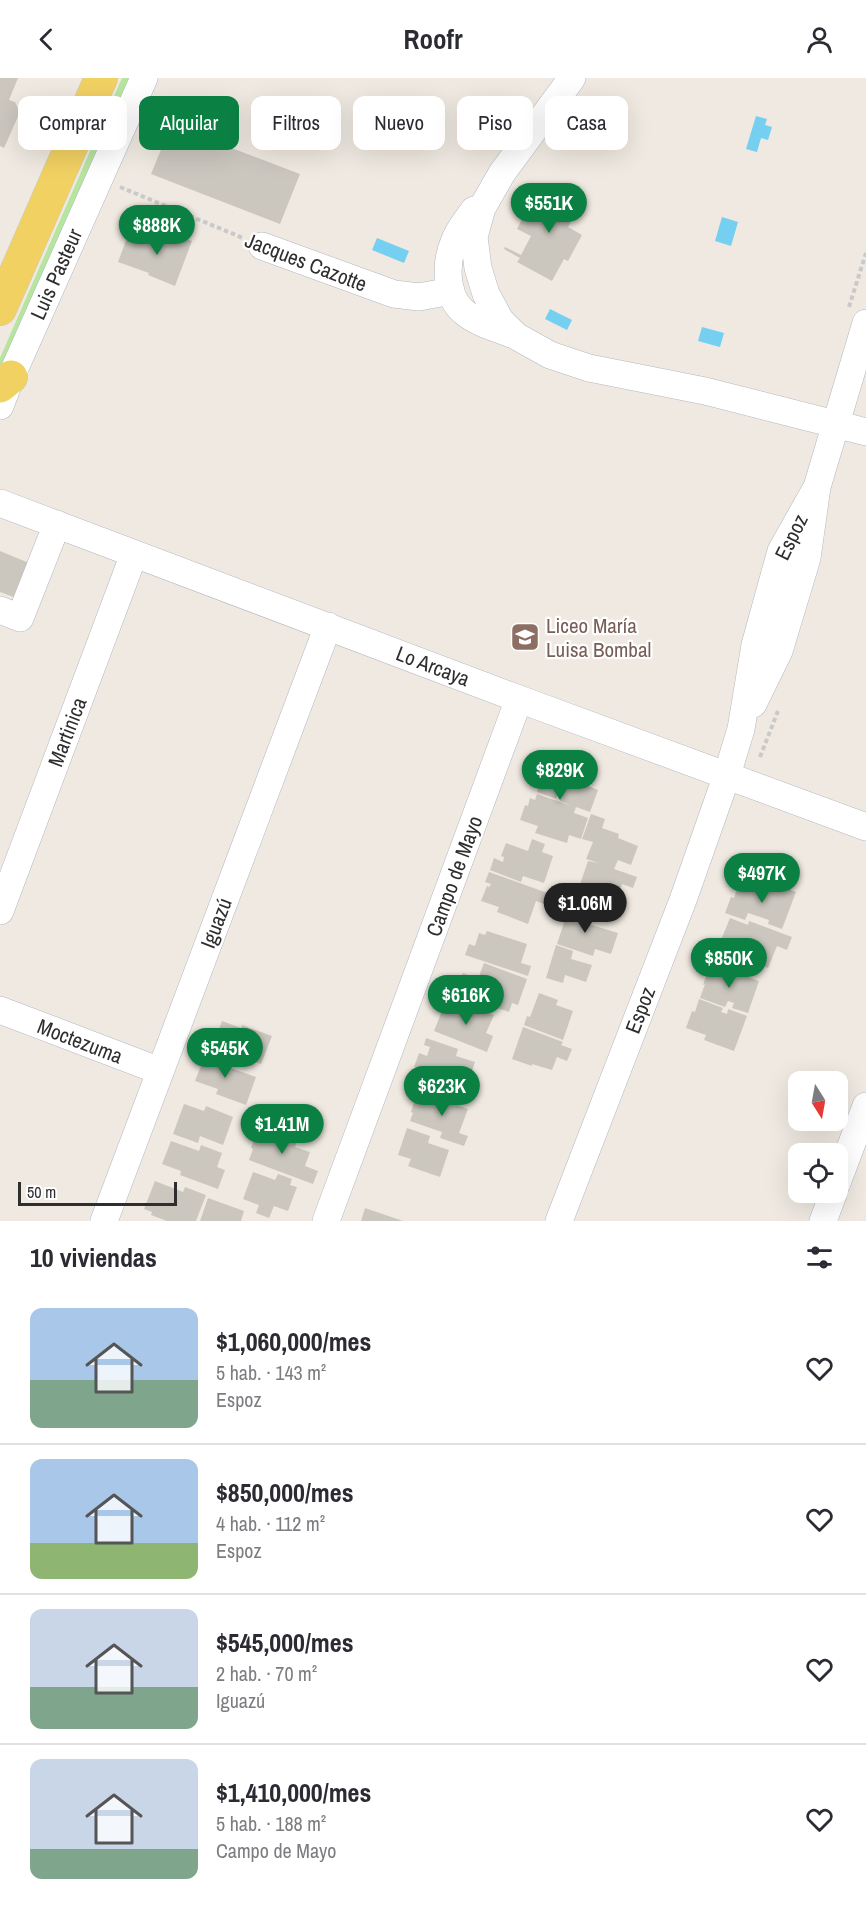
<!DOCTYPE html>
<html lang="es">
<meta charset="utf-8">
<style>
:root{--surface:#fff;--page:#f2f2f3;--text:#2b2b33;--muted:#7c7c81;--line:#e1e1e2;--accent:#0b8043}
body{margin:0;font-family:"Archivo Narrow",sans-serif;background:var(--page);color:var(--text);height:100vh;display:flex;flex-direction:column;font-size:22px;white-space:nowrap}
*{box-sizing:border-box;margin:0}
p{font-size:20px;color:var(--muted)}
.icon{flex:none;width:33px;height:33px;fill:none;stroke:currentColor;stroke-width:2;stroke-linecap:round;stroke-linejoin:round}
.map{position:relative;height:1143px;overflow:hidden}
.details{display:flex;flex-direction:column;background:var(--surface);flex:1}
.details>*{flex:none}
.top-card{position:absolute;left:18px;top:18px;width:831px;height:54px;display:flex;gap:12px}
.needle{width:39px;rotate:169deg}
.controls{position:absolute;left:788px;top:993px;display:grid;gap:12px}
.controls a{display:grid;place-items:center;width:60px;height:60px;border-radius:12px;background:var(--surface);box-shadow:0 6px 24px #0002;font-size:30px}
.scale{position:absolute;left:18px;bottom:15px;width:159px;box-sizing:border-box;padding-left:6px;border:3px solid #2e2e2e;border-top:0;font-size:16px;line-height:21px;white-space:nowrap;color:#2e2e2e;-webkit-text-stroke:4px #fff;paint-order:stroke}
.price{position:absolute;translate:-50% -51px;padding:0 14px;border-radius:21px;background:var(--accent);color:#fff;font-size:20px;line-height:39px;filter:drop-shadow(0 2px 3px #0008)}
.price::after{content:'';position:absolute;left:50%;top:36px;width:18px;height:14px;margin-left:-9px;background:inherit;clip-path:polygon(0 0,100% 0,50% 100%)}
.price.selected{background:#222;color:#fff}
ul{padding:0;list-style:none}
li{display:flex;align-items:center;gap:18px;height:150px;padding:0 30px}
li+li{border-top:2px solid var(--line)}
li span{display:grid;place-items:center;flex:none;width:168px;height:120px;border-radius:12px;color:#555}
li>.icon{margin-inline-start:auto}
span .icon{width:72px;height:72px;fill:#fffc;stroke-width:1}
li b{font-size:26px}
h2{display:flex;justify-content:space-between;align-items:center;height:72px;padding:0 30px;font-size:26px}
.pill{padding:0 21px;border-radius:12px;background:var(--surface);box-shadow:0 6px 24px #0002;font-size:21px;line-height:54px}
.pill.selected{background:var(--accent);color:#fff}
header{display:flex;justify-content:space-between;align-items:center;height:78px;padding:0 30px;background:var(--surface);font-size:27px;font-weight:700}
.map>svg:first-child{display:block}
.green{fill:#b6e59e}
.water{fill:#75cff0}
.building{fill:#cbc7bf}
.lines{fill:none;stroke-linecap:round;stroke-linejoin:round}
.minor-casing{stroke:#b4b7c1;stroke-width:28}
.major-casing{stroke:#c9c9c9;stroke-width:34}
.path{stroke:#c9c9c9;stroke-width:4;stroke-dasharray:4.5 3;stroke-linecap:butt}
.minor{stroke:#fff;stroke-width:27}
.major{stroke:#f2d163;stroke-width:33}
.labels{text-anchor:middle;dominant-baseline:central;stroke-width:4.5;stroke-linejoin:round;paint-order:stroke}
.street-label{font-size:21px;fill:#2e2e2e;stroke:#fff}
.education-label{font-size:21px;fill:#785e54;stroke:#fff;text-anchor:start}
</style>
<header><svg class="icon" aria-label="back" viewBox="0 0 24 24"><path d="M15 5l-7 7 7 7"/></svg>Roofr<svg class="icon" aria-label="person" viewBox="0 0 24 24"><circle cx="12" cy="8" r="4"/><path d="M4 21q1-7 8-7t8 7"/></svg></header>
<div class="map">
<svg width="866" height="1143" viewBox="0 0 866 1143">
<rect width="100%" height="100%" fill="#efe9e1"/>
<!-- green -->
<path class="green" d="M122,0h8l-130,300v-20z"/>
<!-- water -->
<path class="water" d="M756,38l11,3 -2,6 7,2 -4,13 -7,-2 -4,14 -11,-3z
M722,139l16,5 -7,24 -16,-5z
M377,160l32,13 -5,12 -32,-13z
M550,231l22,11 -5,10 -22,-11z
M702,249l22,6 -4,14 -22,-6z"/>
<!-- building -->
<path class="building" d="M0,0h18l-9,22 6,2 5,10 -16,36 -4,-2z
M171,47l129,49 -20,50 -129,-50z
M546,107l35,19 -13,23 14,8 -14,26 -4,-2 -12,22 -35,-19 3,-4 -16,-9 1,-2 16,8 10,-19 -14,-7 8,-16 11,6 7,-13 -7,-3z
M160,151l32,12 -17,45 -27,-11 1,-2 -31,-11 10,-27 26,9z
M0,473l34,14 -15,34 -19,-7z
M553,679l14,6 -1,3 26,10 -4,10 10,4 -8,22 -14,-5 -2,6 14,5 -7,21 -12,-4 -2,8 -32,-10 3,-7 -18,-6 5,-15 3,1 2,-8 5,2 2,-6 35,12 -12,-5 2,-6 -4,-2 -2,6 -19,-7 3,-7 -9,-3 9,-22 10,4z
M591,736l14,5 -3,9 17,6 -1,4 20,8 -7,19 -13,-5 -4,9 23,8 -4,11 -11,-4 -6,19 -20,-7 -1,3 -18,-6 11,-32 11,2 -13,-4 7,-17 -11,-3z
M532,761l13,5 -3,8 11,4 -9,27 -21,-7 -2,6 -31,-12 4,-12 9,4 1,-5 -3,-1 5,-13 22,8z
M489,794l64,23 -4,11 -13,-5 -8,23 -31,-12 2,-5 -18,-6 6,-15 2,1 2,-3 -6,-2z
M739,805l29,11 4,-11 24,9 -14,37 -14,-5 1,-4 -21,-7 -3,7 -20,-7 6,-16 3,1z
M570,826l20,6 -5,13 33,10 -7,21 -16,-5 -2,7 -36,-12z
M730,840l18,7 1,-4 43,16 -5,13 -10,-4 -9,22 -29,-12 1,-3 -21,-8z
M487,853l40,13 -6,19 10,3 -3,10 -63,-21 4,-11 6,2 4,-13 6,2z
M556,867l17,6 -2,8 21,6 -6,17 -21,-7 -2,8 -17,-5z
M484,885l43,16 -9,26 -6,-2 -3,9 -20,-7 2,-5 -9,-3 -3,7 -20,-7 4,-9 -5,-2 5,-13 15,6z
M709,889l10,3 1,-3 39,14 -11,32 -16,-5 2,-5 -6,-2 -3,6 -25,-9 5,-14 -2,1z
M539,915l19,7 -2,5 17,6 -10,29 -39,-15 3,-9 3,1z
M699,921l24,9 -2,4 6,2 1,-5 19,7 -13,35 -30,-11 2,-5 -20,-7 6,-17 3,1z
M464,925l30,12 -8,18 7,3 -6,16 -53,-21 10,-25 17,6z
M222,943l19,7 1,-3 30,11 -11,28 -46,-17 3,-8 -2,-1z
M523,949l40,15 -2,3 11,4 -5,12 -10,-4 -5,13 -20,-6v2l-20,-7z
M426,960l32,11 -2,7 19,6 -10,29 -8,-3 -1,6 -23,-8 4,-11 -23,-8 5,-14 8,3 3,-9 -6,-2z
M207,973l13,5 -2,5 11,4 -1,2 28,10 -10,28 -30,-11 2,-5 -23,-8z
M443,1013l17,6 -3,8 11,4 -9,24 9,3 -4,10 -24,-8 2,-6 -32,-11 3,-8 -2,-1 5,-16 18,6 1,-4 5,1z
M184,1026l20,7 2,-5 27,11 -10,28 -23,-9 -2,7 -25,-9z
M269,1049l16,5 -1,4 13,5 -2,6 15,5 -5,14 13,5 -5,13 -64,-24 4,-11 -2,-1 7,-19 9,3z
M407,1050l23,8 -2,7 21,7 -9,27 -32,-11 3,-7 -13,-4z
M171,1063l28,10 2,-6 21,8 -5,14 8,3 -7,19 -38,-14 1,-4 -19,-7z
M253,1094l22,8 3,-6 14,5 -2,6 7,2 -9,24 -14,-5 -5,12 -13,-5 3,-8 -16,-6z
M155,1103l28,11 2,-5 21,8 -10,26h-29l-16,-6 1,-3 -8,-3z
M208,1120l36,13 -3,10h-41z
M365,1130l38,13h-42z"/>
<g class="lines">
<!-- minor casing -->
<g class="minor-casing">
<path id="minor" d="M572,0l-70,95 -20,35 -8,29 4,31 8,26 14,26 16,16 34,19 39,13 116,23 161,41
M474,132c-7,10 -16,20 -20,32 -9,21 -9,55 10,70 13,11 32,16 47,22
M262,168l132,48 25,3 32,-6
M0,328l11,-29 133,-299
M0,425l519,196 347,128
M0,532l20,8 37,-94
M753,626l26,-53 28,-93 10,-71 49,-164
M0,833l134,-357
M0,932l160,61
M837,1105l29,-77
M104,1143l224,-595
M326,1143l193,-522
M559,1143l124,-321 44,-125 14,-46 14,-84 26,-94 36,-64
M823,1143l11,-29"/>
</g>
<!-- major casing -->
<g class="major-casing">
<path id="major" d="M0,231l101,-231
M0,308l11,-9"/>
</g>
<!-- path -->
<path class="path" d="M120,109l123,51
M849,229l17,-54
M760,679l18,-46"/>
<!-- minor -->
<use href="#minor" class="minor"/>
<!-- major -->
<use href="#major" class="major"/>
</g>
<!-- icons -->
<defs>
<g id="school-square" transform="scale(1.5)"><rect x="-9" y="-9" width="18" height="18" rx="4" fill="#8d6e63" stroke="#fff"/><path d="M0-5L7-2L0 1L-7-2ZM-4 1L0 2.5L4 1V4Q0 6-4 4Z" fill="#fff"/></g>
</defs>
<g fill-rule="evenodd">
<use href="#school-square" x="525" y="559"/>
</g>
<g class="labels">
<!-- street labels -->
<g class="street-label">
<text transform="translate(306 184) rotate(21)">Jacques Cazotte</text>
<text transform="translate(56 196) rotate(-66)">Luis Pasteur</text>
<text transform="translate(791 459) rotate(-64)">Espoz</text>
<text transform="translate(433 588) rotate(21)">Lo Arcaya</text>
<text transform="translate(67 654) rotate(-69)">Martinica</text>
<text transform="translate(454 798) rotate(-70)">Campo de Mayo</text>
<text transform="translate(216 845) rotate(-69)">Iguazú</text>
<text transform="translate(640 932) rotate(-69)">Espoz</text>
<text transform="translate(80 963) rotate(21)">Moctezuma</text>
</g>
<!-- education labels -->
<g class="education-label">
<text x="546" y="547">Liceo María<tspan x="546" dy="24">Luisa Bombal</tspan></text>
</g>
</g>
</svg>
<div class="controls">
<a><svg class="needle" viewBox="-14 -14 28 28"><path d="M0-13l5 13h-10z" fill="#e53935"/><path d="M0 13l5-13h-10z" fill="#7c7c81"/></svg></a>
<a><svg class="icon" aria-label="locate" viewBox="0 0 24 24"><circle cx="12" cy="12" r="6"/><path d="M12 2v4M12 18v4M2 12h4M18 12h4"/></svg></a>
</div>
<div class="scale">50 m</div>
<b class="price" style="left:549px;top:156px">$551K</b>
<b class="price" style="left:157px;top:178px">$888K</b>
<b class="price" style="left:560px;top:723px">$829K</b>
<b class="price" style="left:762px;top:826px">$497K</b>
<b class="price selected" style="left:585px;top:856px">$1.06M</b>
<b class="price" style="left:729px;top:911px">$850K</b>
<b class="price" style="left:466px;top:948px">$616K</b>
<b class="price" style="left:225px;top:1001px">$545K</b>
<b class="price" style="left:442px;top:1039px">$623K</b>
<b class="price" style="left:282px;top:1077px">$1.41M</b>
<div class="top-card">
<a class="pill">Comprar</a>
<a class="pill selected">Alquilar</a>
<a class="pill">Filtros</a>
<a class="pill">Nuevo</a>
<a class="pill">Piso</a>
<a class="pill">Casa</a>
</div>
</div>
<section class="details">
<h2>10 viviendas<svg class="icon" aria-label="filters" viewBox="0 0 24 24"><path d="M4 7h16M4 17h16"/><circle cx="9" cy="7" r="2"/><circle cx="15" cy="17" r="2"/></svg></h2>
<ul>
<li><span style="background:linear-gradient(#a9c7e8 60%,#7fa58c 0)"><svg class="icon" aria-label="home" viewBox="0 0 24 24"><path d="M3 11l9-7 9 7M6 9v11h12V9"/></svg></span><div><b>$1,060,000/mes</b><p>5 hab. · 143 m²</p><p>Espoz</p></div><svg class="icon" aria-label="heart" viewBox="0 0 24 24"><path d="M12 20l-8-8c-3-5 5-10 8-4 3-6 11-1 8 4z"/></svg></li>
<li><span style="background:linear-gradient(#a9c7e8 70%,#8fb573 0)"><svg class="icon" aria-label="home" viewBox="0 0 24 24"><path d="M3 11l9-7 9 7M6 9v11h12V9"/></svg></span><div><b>$850,000/mes</b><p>4 hab. · 112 m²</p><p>Espoz</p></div><svg class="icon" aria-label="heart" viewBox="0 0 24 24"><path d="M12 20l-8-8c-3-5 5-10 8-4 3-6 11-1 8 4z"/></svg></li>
<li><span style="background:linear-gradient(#c9d6e8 65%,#7fa58c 0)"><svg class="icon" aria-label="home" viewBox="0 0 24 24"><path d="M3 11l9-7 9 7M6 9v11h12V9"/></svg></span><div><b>$545,000/mes</b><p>2 hab. · 70 m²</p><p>Iguazú</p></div><svg class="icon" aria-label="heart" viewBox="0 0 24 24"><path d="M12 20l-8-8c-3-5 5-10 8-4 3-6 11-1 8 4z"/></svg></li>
<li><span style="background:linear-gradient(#c9d6e8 75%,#7fa58c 0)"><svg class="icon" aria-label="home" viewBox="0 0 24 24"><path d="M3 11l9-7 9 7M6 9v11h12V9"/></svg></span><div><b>$1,410,000/mes</b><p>5 hab. · 188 m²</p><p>Campo de Mayo</p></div><svg class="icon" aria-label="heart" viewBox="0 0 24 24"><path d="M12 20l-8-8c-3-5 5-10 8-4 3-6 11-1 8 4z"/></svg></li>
</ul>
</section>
